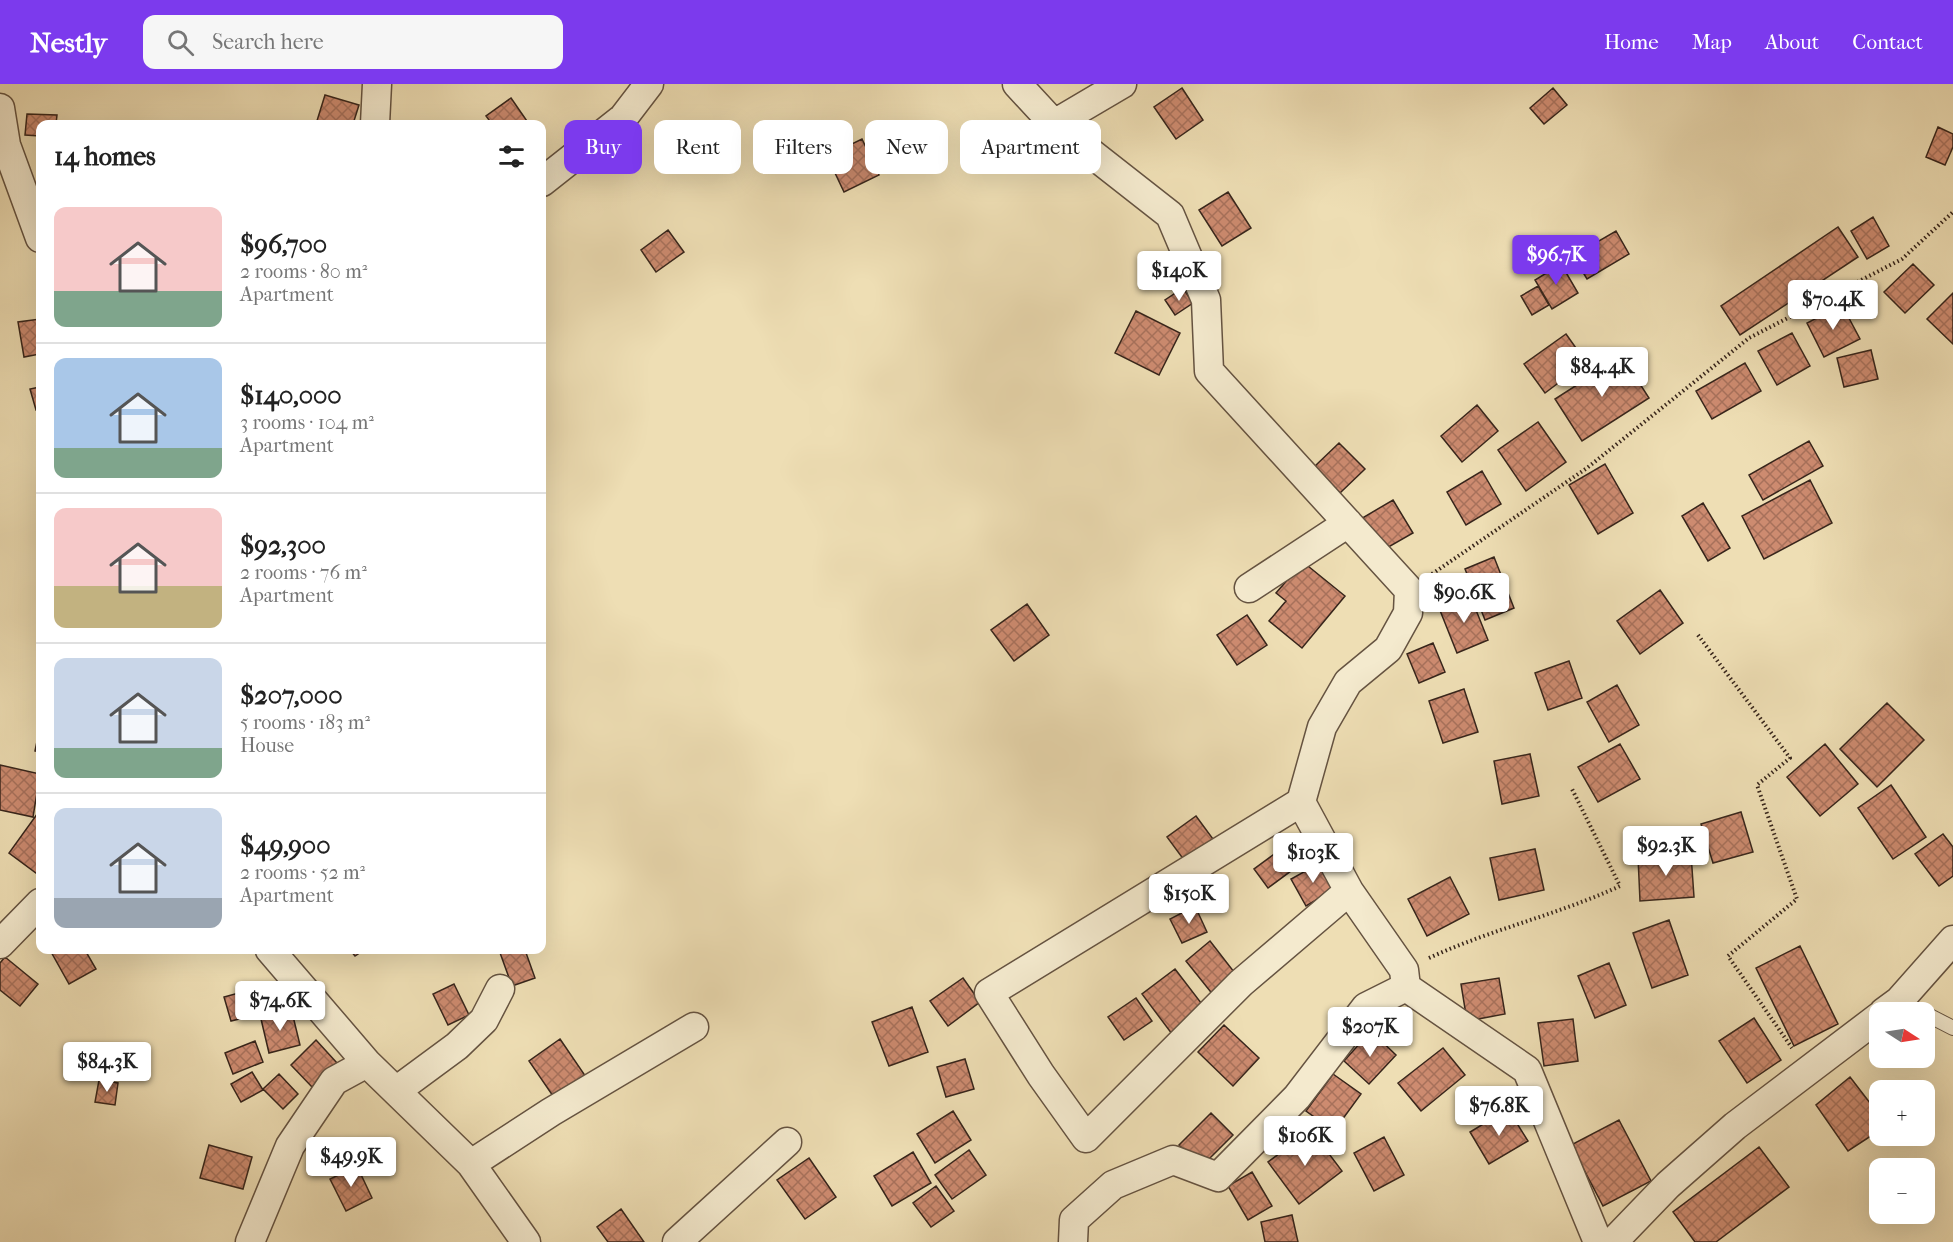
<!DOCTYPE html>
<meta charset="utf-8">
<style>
:root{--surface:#fff;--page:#f6f6f6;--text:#222;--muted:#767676;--line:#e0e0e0;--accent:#7c3aed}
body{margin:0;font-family:"IM FELL French Canon",serif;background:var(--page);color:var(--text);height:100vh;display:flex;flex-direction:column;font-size:22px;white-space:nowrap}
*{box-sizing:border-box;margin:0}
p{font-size:20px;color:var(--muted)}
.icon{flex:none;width:33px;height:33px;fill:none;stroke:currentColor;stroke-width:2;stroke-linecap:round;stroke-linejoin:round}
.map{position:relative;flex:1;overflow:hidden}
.drawer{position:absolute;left:36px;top:36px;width:510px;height:834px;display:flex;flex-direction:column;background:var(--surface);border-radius:12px;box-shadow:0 6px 24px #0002}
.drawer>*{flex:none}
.hud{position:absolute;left:564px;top:36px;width:570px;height:54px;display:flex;gap:12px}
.needle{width:39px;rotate:102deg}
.buttons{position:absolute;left:1869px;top:918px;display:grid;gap:12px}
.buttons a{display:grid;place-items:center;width:66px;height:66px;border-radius:12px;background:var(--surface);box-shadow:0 6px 24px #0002;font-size:30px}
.price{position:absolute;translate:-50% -51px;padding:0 14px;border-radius:6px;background:#fff;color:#222;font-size:20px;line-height:39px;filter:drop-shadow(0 2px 3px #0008)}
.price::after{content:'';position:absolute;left:50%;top:36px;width:18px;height:14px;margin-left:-9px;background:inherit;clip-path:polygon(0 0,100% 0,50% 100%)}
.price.on{background:var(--accent);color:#fff}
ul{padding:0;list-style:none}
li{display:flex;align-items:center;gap:18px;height:150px;padding:0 18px}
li+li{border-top:2px solid var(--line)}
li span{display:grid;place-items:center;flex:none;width:168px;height:120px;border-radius:12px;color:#555}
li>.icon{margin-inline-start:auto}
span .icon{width:72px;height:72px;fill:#fffc;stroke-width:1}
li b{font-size:26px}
h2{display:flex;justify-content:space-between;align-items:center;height:72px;padding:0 18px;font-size:26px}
.tag{padding:0 21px;border-radius:12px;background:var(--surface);box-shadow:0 6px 24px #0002;font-size:21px;line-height:54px}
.tag.on{background:var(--accent);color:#fff}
header{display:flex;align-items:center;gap:36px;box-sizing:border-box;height:84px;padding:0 30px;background:var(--accent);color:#fff}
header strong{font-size:28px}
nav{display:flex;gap:33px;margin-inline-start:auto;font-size:21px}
.search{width:420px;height:54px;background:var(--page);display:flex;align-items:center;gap:15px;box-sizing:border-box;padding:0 21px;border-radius:12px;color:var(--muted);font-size:22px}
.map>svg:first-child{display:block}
.building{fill:url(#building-cross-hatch);stroke:#37251b;stroke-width:1.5}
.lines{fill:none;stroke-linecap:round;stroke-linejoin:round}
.lane-casing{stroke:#655341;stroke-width:16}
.street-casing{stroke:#655341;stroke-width:31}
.path{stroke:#37251b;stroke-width:4;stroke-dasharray:1.5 3;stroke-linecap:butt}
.lane{stroke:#f4eace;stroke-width:14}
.street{stroke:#f4eace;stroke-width:28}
</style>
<header>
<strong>Nestly</strong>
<div class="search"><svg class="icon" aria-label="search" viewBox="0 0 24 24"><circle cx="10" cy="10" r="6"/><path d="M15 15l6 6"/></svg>Search here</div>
<nav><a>Home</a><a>Map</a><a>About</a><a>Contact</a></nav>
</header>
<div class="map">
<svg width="1953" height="1158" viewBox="0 0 1953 1158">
<defs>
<pattern id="building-cross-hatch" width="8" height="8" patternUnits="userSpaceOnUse" patternTransform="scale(1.5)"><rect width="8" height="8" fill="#cd8b70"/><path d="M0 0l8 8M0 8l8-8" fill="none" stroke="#a7715b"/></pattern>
</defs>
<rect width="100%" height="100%" fill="#eedeb4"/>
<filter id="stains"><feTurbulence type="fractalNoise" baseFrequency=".00333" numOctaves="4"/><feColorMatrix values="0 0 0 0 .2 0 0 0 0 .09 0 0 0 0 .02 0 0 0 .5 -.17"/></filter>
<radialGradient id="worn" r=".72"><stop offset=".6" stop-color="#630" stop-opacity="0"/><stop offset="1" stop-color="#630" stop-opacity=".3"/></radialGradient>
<!-- building -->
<path class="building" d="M1182,4l21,32 -27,19 -22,-32z
M1553,4l14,17 -23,19 -14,-16z
M325,11l34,10 -6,19h-37z
M511,14l18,26h-37l-6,-8z
M27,30l30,1 -1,9h-16v12l-15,-1z
M1938,43l15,7v13l-8,18 -19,-8z
M862,55l17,36 -35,17 -17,-36z
M1228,108l23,36 -29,18 -23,-36z
M1873,133l16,29 -22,13 -16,-28z
M1838,143l20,30 -118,78 -19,-29z
M668,146l16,22 -28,20 -15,-22z
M1616,147l13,23 -42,25 -14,-23z
M1561,180l17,29 -26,16 -17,-29z
M1913,180l21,21 -29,28 -21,-21z
M1538,202l11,19 -17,10 -11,-19z
M1183,204l10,15 -18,12 -10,-15z
M1953,209v51l-26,-25z
M1842,221l18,34 -36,18 -17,-34z
M1136,227l44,22 -21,42 -44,-22z
M40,235v35l-16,3 -6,-35z
M1792,249l18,33 -33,19 -19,-34z
M1566,250l20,28 -41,31 -21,-29z
M1871,266l7,29 -34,8 -7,-29z
M1622,272l27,42 -67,43 -27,-42z
M1745,279l16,28 -49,28 -16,-28z
M40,303v21l-4,2 -6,-21z
M1477,321l21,26 -36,31 -21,-26z
M1538,338l28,40 -40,29 -28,-41z
M1809,357l14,25 -60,34 -14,-25z
M1339,359l26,26 -25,24 -26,-26z
M1605,380l28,49 -35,21 -29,-49z
M1482,387l19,33 -35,21 -19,-33z
M1810,396l22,43 -68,36 -22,-43z
M1393,416l20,33 -35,20 -19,-33z
M1703,419l27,45 -22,13 -26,-45z
M1494,473l20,51 -29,12 -20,-51z
M1303,478l42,34 -43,52 -33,-27 17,-20 -10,-8z
M1660,506l23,33 -43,31 -23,-33z
M1470,511l18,45 -31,13 -18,-45z
M1027,520l22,31 -35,26 -23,-31z
M1247,531l20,30 -30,20 -20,-30z
M1433,559l12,29 -26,11 -12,-29z
M1569,577l13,37 -34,12 -13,-37z
M1617,601l22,40 -30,17 -22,-40z
M1464,605l14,43 -35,11 -14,-42z
M1887,619l37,37 -47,47 -37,-38z
M40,643v25l-5,-1z
M1620,660l20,35 -42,23 -20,-35z
M1825,660l33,40 -38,32 -33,-39z
M1530,670l9,42 -37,8 -8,-43z
M0,681l40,9 -7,43 -33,-7z
M1891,701l35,52 -33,22 -35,-51z
M40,726v66l-31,-23z
M1741,728l12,40 -40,11 -12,-39z
M1196,732l17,23 -29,21 -17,-23z
M1943,750l10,13v29l-14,10 -24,-32z
M1300,751l14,19 -46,34 -14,-19z
M1535,765l9,41 -45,10 -9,-42z
M1691,770l3,43 -54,4 -2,-44z
M1320,779l15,26 -29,17 -15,-27z
M1450,793l19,37 -42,22 -19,-37z
M1195,822l12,26 -25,11 -12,-24z
M1669,836l19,55 -36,13 -19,-55z
M1210,857l28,36 -24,19 -28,-35z
M1800,862l38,78 -44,22 -38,-78z
M50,866h35l11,19 -27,15z
M350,866h14l-9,6z
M499,866h26l10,28 -23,8z
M5,873l33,27 -18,22 -20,-16v-27z
M1609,879l17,42 -31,13 -17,-42z
M1175,885l30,39 -33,26 -30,-40z
M963,894l17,24 -32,24 -18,-25z
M1499,894l6,36 -38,7 -6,-37z
M454,900l15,31 -21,10 -15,-31z
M257,904l6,25 -32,8 -7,-24z
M1136,914l16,23 -28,19 -16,-23z
M912,923l16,45 -39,14 -17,-44z
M292,928l8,33 -31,8 -8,-34z
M1754,934l27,42 -34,23 -28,-42z
M1573,935l5,42 -34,5 -6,-43z
M1224,941l35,33 -26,28 -35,-34z
M1371,947l25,24 -27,29 -25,-23z
M560,955l26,38 -31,22 -26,-38z
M316,956l21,23 -25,24 -21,-22z
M255,957l8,21 -30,12 -8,-21z
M1443,964l22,27 -44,36 -23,-28z
M965,975l9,30 -28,8 -9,-30z
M252,988l11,18 -22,12 -10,-18z
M279,990l19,20 -15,15 -20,-20z
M1333,990l28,20 -27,37 -28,-20z
M1850,993l30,39v14l-32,21 -32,-46z
M99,996l19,3 -3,22 -20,-3z
M1508,1025l20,32 -39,23 -19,-32z
M953,1027l18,29 -36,23 -18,-29z
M1211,1029l22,22 -33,33 -21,-23z
M1619,1036l32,61 -48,25 -32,-61z
M1311,1046l31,41 -43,33 -31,-42z
M1384,1053l20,38 -30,16 -20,-38z
M209,1061l43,12 -9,32 -43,-11z
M1759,1063l30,40 -73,55h-21l-22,-30z
M969,1066l17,25 -34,24 -17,-24z
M913,1068l18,31 -39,23 -18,-30z
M809,1074l27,39 -31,22 -28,-39z
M357,1082l15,32 -26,13 -16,-32z
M1252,1088l20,34 -24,14 -20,-34z
M936,1102l18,25 -23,16 -18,-24z
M621,1125l23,33h-36l-11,-15z
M1292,1131l6,27h-33l-4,-20z"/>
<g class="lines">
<!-- lane casing -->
<g class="lane-casing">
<path id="lane" d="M1924,929l29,15"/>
</g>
<!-- street casing -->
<g class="street-casing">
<path id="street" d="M1017,0l37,40 116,91 36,85 3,71 200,219 -1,23 -20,36 -40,33 -26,45 -21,75 48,89 55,79 2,17 121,83 71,172
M0,24l6,37 34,93
M375,40l2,-40
M1054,40l68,-40
M542,98l81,-64 26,-34
M1249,504l99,-65
M1301,718l-312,191 52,82 45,63 155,-155 108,-92
M0,860l40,-41
M270,866l97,113 104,101 55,78
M1884,928l15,-11 54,-61
M396,1007l61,-45 27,-26 16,-31
M471,1080l80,-52 143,-85
M250,1158l40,-96 44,-65 33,-18
M677,1158l110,-100
M1073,1158l1,-22 39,-35 60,-25 45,17 79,-80 69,-90 40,-20
M1613,1158l55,-57 67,-59 145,-110"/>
</g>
<!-- path -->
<path class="path" d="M1432,490l155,-106 162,-130 153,-79 51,-47
M1698,551l92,123 -33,27 40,114 -69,57 64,92
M1429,874c63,-29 128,-43 191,-72l-48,-97"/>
<!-- lane -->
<use href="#lane" class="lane"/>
<!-- street -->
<use href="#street" class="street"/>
</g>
<rect width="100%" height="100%" filter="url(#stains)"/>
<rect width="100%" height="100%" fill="url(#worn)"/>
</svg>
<div class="buttons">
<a><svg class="needle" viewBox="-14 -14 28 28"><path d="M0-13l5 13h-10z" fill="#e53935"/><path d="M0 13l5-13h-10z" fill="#767676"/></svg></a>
<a>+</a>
<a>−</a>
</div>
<b class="price on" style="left:1556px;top:202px">$96.7K</b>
<b class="price" style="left:1179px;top:218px">$140K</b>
<b class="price" style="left:1833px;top:247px">$70.4K</b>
<b class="price" style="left:1602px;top:314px">$84.4K</b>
<b class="price" style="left:1464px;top:540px">$90.6K</b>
<b class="price" style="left:1666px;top:793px">$92.3K</b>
<b class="price" style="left:1313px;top:800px">$103K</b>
<b class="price" style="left:1189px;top:841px">$150K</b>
<b class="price" style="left:280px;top:948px">$74.6K</b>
<b class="price" style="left:1370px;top:974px">$207K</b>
<b class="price" style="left:107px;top:1009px">$84.3K</b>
<b class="price" style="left:1499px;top:1053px">$76.8K</b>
<b class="price" style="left:1305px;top:1083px">$106K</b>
<b class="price" style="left:351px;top:1104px">$49.9K</b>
<div class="hud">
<a class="tag on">Buy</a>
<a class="tag">Rent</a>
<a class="tag">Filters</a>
<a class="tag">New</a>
<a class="tag">Apartment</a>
</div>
<section class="drawer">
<h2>14 homes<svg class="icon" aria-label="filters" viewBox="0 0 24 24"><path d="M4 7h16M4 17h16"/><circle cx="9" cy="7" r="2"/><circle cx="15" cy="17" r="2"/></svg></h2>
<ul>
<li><span style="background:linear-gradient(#f6c9c9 70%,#7fa58c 0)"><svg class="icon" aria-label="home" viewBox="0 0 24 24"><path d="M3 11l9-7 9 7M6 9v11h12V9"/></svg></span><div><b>$96,700</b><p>2 rooms · 80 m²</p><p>Apartment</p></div></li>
<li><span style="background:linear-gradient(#a9c7e8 75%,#7fa58c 0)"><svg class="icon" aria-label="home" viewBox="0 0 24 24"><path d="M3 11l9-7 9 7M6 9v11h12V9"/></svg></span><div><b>$140,000</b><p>3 rooms · 104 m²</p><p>Apartment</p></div></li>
<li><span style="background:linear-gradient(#f6c9c9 65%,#c2b280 0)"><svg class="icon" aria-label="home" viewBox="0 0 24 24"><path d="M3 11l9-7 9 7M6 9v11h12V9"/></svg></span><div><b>$92,300</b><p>2 rooms · 76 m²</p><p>Apartment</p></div></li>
<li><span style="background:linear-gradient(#c9d6e8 75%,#7fa58c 0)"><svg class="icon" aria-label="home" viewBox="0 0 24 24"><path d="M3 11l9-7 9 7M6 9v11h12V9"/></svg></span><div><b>$207,000</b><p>5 rooms · 183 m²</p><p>House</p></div></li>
<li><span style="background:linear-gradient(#c9d6e8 75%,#9aa5b1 0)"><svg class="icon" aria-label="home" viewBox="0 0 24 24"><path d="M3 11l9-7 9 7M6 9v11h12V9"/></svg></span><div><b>$49,900</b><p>2 rooms · 52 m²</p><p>Apartment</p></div></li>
</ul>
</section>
</div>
